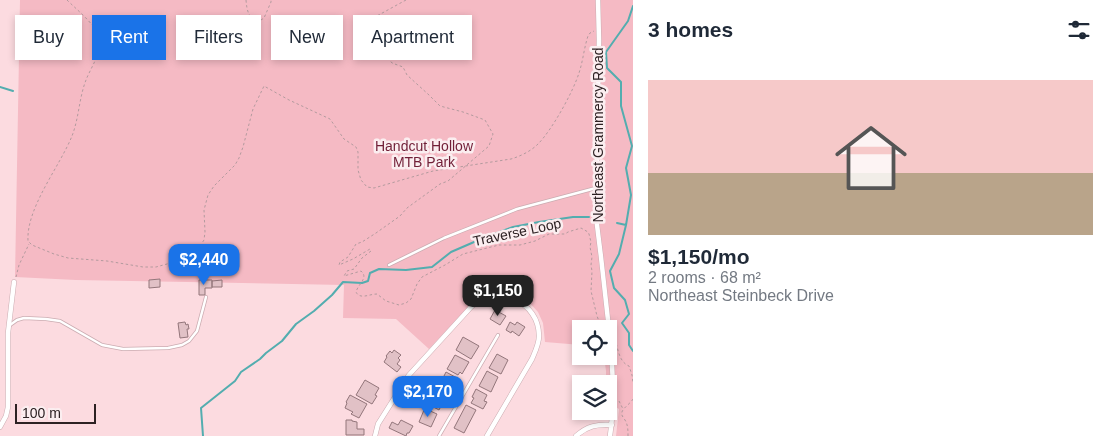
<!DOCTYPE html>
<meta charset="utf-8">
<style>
:root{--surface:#fff;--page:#f6f6f7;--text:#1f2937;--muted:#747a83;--line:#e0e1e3;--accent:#1a73e8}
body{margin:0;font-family:Arial,sans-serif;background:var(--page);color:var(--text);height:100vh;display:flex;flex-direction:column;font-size:19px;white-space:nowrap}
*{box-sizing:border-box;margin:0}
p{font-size:16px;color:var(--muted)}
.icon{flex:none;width:28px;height:28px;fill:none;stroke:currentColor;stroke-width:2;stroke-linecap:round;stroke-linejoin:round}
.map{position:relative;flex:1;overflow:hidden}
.drawer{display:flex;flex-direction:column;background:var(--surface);width:475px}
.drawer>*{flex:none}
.guide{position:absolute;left:15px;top:15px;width:475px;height:45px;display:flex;gap:10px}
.fabs{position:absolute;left:572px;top:320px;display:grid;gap:10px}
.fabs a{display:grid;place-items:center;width:45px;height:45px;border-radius:0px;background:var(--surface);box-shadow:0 2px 8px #0003;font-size:25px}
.scale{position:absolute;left:15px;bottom:12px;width:81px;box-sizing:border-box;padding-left:5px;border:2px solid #2d2123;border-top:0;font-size:14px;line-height:18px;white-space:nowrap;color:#2d2123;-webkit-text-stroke:4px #fbeef0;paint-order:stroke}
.price{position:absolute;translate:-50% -42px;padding:0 11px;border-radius:10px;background:var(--accent);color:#fff;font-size:16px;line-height:32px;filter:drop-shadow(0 1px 2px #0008)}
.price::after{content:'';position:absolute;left:50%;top:30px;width:15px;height:11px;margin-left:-8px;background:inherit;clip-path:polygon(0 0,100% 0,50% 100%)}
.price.selected{background:#222;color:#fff}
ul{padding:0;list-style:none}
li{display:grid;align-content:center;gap:10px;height:265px;padding:0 15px}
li+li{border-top:1px solid var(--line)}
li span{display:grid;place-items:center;height:155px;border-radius:0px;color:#555}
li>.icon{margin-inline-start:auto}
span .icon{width:90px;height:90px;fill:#fffc;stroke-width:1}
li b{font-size:21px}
h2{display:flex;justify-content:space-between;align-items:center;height:60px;padding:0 15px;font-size:21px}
.tag{padding:0 18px;border-radius:0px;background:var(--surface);box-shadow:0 2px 8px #0003;font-size:18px;line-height:45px}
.tag.selected{background:var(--accent);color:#fff}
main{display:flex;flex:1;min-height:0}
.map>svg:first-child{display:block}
.green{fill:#f5bac4}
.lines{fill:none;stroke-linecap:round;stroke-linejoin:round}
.stream{stroke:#53adaf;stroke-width:2}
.building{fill:#e1c1c6;stroke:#93767b}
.lane-casing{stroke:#cbacb1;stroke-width:4}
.street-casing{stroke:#cbacb1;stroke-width:5.5}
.path{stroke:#b39a9e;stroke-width:1;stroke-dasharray:2.5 2.5;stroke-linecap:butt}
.lane{stroke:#fff;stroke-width:2.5}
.street{stroke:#fff;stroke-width:4.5}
.labels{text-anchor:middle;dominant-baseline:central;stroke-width:5;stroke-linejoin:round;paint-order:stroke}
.street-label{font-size:14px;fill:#2d2123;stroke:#fbeef0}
.park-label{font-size:14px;fill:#711f37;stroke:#fbeef0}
</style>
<main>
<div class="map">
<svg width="633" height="436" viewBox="0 0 633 436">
<rect width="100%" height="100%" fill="#fcdbe0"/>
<!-- green -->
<path class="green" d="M20,0h613v436h-17l3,-27 -10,-6v-19h-3v-13l-2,-15h5v-27h-28v16l-36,-3 -2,-19 -5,-11 -11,-12 -10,-7 -17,-1 -14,3 -11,5 -46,49 -33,-30 -53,-1 1,-33 -268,-5 -61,-3z"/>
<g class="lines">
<!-- stream -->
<path class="stream" d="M633,6l-5,15 -22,31 1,16 14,14v24l11,40 -6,22 5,27 -5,30 -7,29 -9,17 4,17 11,12 4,14 -7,9 7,10v12l4,6
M0,87l13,4
M617,223l9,2
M203,436l-2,-28 34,-27 6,-9 19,-13 6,-6 16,-12 14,-17 18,-13 18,-16 11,-13 19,1 6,-2 2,-8 9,-4 27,1 26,-3 19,-15 30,-13 32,-12 26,-5 34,-5h16"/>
</g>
<!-- building -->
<path class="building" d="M160,279v8l-11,1v-8z
M199,280h13v8h-7v7h-6z
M222,280v7h-10v-6z
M495,310l11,6 -6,9 -10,-6z
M185,322l1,3 2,-1 1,5h-2l1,8 -8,1 -2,-15z
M510,322l5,3 2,-3 8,5 -6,9 -7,-5 -1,2 -5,-3z
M463,337l16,9 -8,13 -15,-9z
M394,350l7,5 -3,3 2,2 -3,4 4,3 -4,5 -13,-10 3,-5 -1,-1 4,-5 2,2z
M497,354l11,6 -7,14 -12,-6z
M455,355l14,7 -7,12 -2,-2 -2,3 -11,-6z
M487,371l11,6 -7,15 -12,-6z
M446,372l11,6 -2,4 2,1 -3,6 -6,-3 -2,4 -10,-6 3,-5 3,1z
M365,380l14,8 -4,7 2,1 -5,8 -16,-9z
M476,389l11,6 -3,6 3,1 -4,7 -12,-6 3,-5 -2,-1z
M435,392l4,2 1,-2 10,6 -4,8 -4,-2 -3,6 -11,-6z
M350,395l17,9 -8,14 -8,-4 2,-2 -8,-4 2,-5 -1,-1z
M466,405l10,5 -12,23 -10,-5z
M424,410l4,2v-2l9,4 -6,13 -12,-5z
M346,420h6v1l5,1v7h7v6h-18z
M401,420l12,6 -4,7h-2l-1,3 -17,-8 3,-6 6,3z"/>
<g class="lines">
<!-- lane casing -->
<g class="lane-casing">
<path id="lane" d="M389,265l55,-27 73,-29 79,-21
M10,325l7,-5 7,-2 22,1 14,2 42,24 21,4 45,-1 14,-3 7,-4 8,-10 9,-34
M439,436l59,-101"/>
</g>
<!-- street casing -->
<g class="street-casing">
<path id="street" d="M598,0l1,40 -3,177 5,40 8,72
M609,330c4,35 6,71 1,106
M0,427l6,-11 2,-9v-74l6,-51
M375,436l3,-12 31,-49 63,-69c26,-21 67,-5 67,30 0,8 -4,16 -7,23l-45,77
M576,436c11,-10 21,-12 36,-11"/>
</g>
<!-- path -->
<path class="path" d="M67,0c9,9 29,25 32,37 4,14 -8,30 -13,43 -7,18 -7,38 -14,56 -12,30 -46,72 -44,105l4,4 22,9 14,4 39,3 36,6h13l11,-3 27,-12 4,-3 6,-9 1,-8 -1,-22 4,-15 6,-9 21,-21 4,-7 4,-11 10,-38 11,-23 25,14 41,19 14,20 12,8 2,5v18l3,10 6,7 7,1 59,-17 78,-12c10,-3 20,-8 27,-15 14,-14 35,-52 41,-71 4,-12 5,-25 9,-37l2,-3 4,-2
M246,0c1,11 2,17 12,22l6,-4 7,-16v-2
M406,0l-31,17 -8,3 -6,5 -2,5 2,2 18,-10 6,-1 -1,4c-6,4 -12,5 -11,12 7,7 16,3 22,12l-3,1c-5,-3 -14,-4 -19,1v1l12,2 7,9 11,4 4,8 22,20 11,11 23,6 22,8 8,14 -4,12 -41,35 -8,3 -33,24 -7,8 -24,17 -14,9 -6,2 -8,13 -8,5 -1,3 14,-6 17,-10 1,2 -9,7 -8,11 -7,2 -3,5 17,-5c8,7 -3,13 -5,21 4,8 13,2 21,2l9,7 13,4 7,-2 5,-4 6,-15 5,-7 23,-12 18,-11 36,-9h21l15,-4 14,-7h16l3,-2 13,-4 7,4 1,2 2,8 -1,5 2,10 -1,8 1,6 -1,20 6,25 5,13
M16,277l3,-12 10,-21
M615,339c3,10 4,23 14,27l3,9 1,8
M619,401l4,8
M628,436c0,-6 0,-11 -3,-16 -2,-3 -4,-5 -3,-8 1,-4 9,-9 11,-13"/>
<!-- lane -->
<use href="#lane" class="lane"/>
<!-- street -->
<use href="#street" class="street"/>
</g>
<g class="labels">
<!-- street labels -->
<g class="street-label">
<text transform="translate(598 135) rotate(-90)">Northeast Grammercy Road</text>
<text transform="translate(517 232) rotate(-12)">Traverse Loop</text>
</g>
<!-- park labels -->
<g class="park-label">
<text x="424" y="146">Handcut Hollow<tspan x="424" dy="16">MTB Park</tspan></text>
</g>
</g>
</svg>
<div class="fabs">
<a><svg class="icon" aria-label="locate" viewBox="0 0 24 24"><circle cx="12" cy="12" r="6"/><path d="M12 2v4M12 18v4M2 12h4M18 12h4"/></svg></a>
<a><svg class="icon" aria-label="layers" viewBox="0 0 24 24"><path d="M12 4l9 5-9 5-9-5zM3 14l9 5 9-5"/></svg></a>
</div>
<div class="scale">100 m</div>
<b class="price" style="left:204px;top:286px">$2,440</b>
<b class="price selected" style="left:498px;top:317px">$1,150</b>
<b class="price" style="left:428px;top:418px">$2,170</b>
<div class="guide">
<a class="tag">Buy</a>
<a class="tag selected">Rent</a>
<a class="tag">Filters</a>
<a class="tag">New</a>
<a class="tag">Apartment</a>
</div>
</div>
<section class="drawer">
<h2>3 homes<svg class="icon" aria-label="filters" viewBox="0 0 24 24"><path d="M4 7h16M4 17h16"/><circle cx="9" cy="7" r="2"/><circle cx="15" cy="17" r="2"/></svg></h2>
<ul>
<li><span style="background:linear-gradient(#f6c9c9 60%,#b9a48a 0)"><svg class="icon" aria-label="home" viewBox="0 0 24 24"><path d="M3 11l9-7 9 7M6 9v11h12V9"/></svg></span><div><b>$1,150/mo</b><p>2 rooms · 68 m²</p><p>Northeast Steinbeck Drive</p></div></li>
</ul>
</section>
</main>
